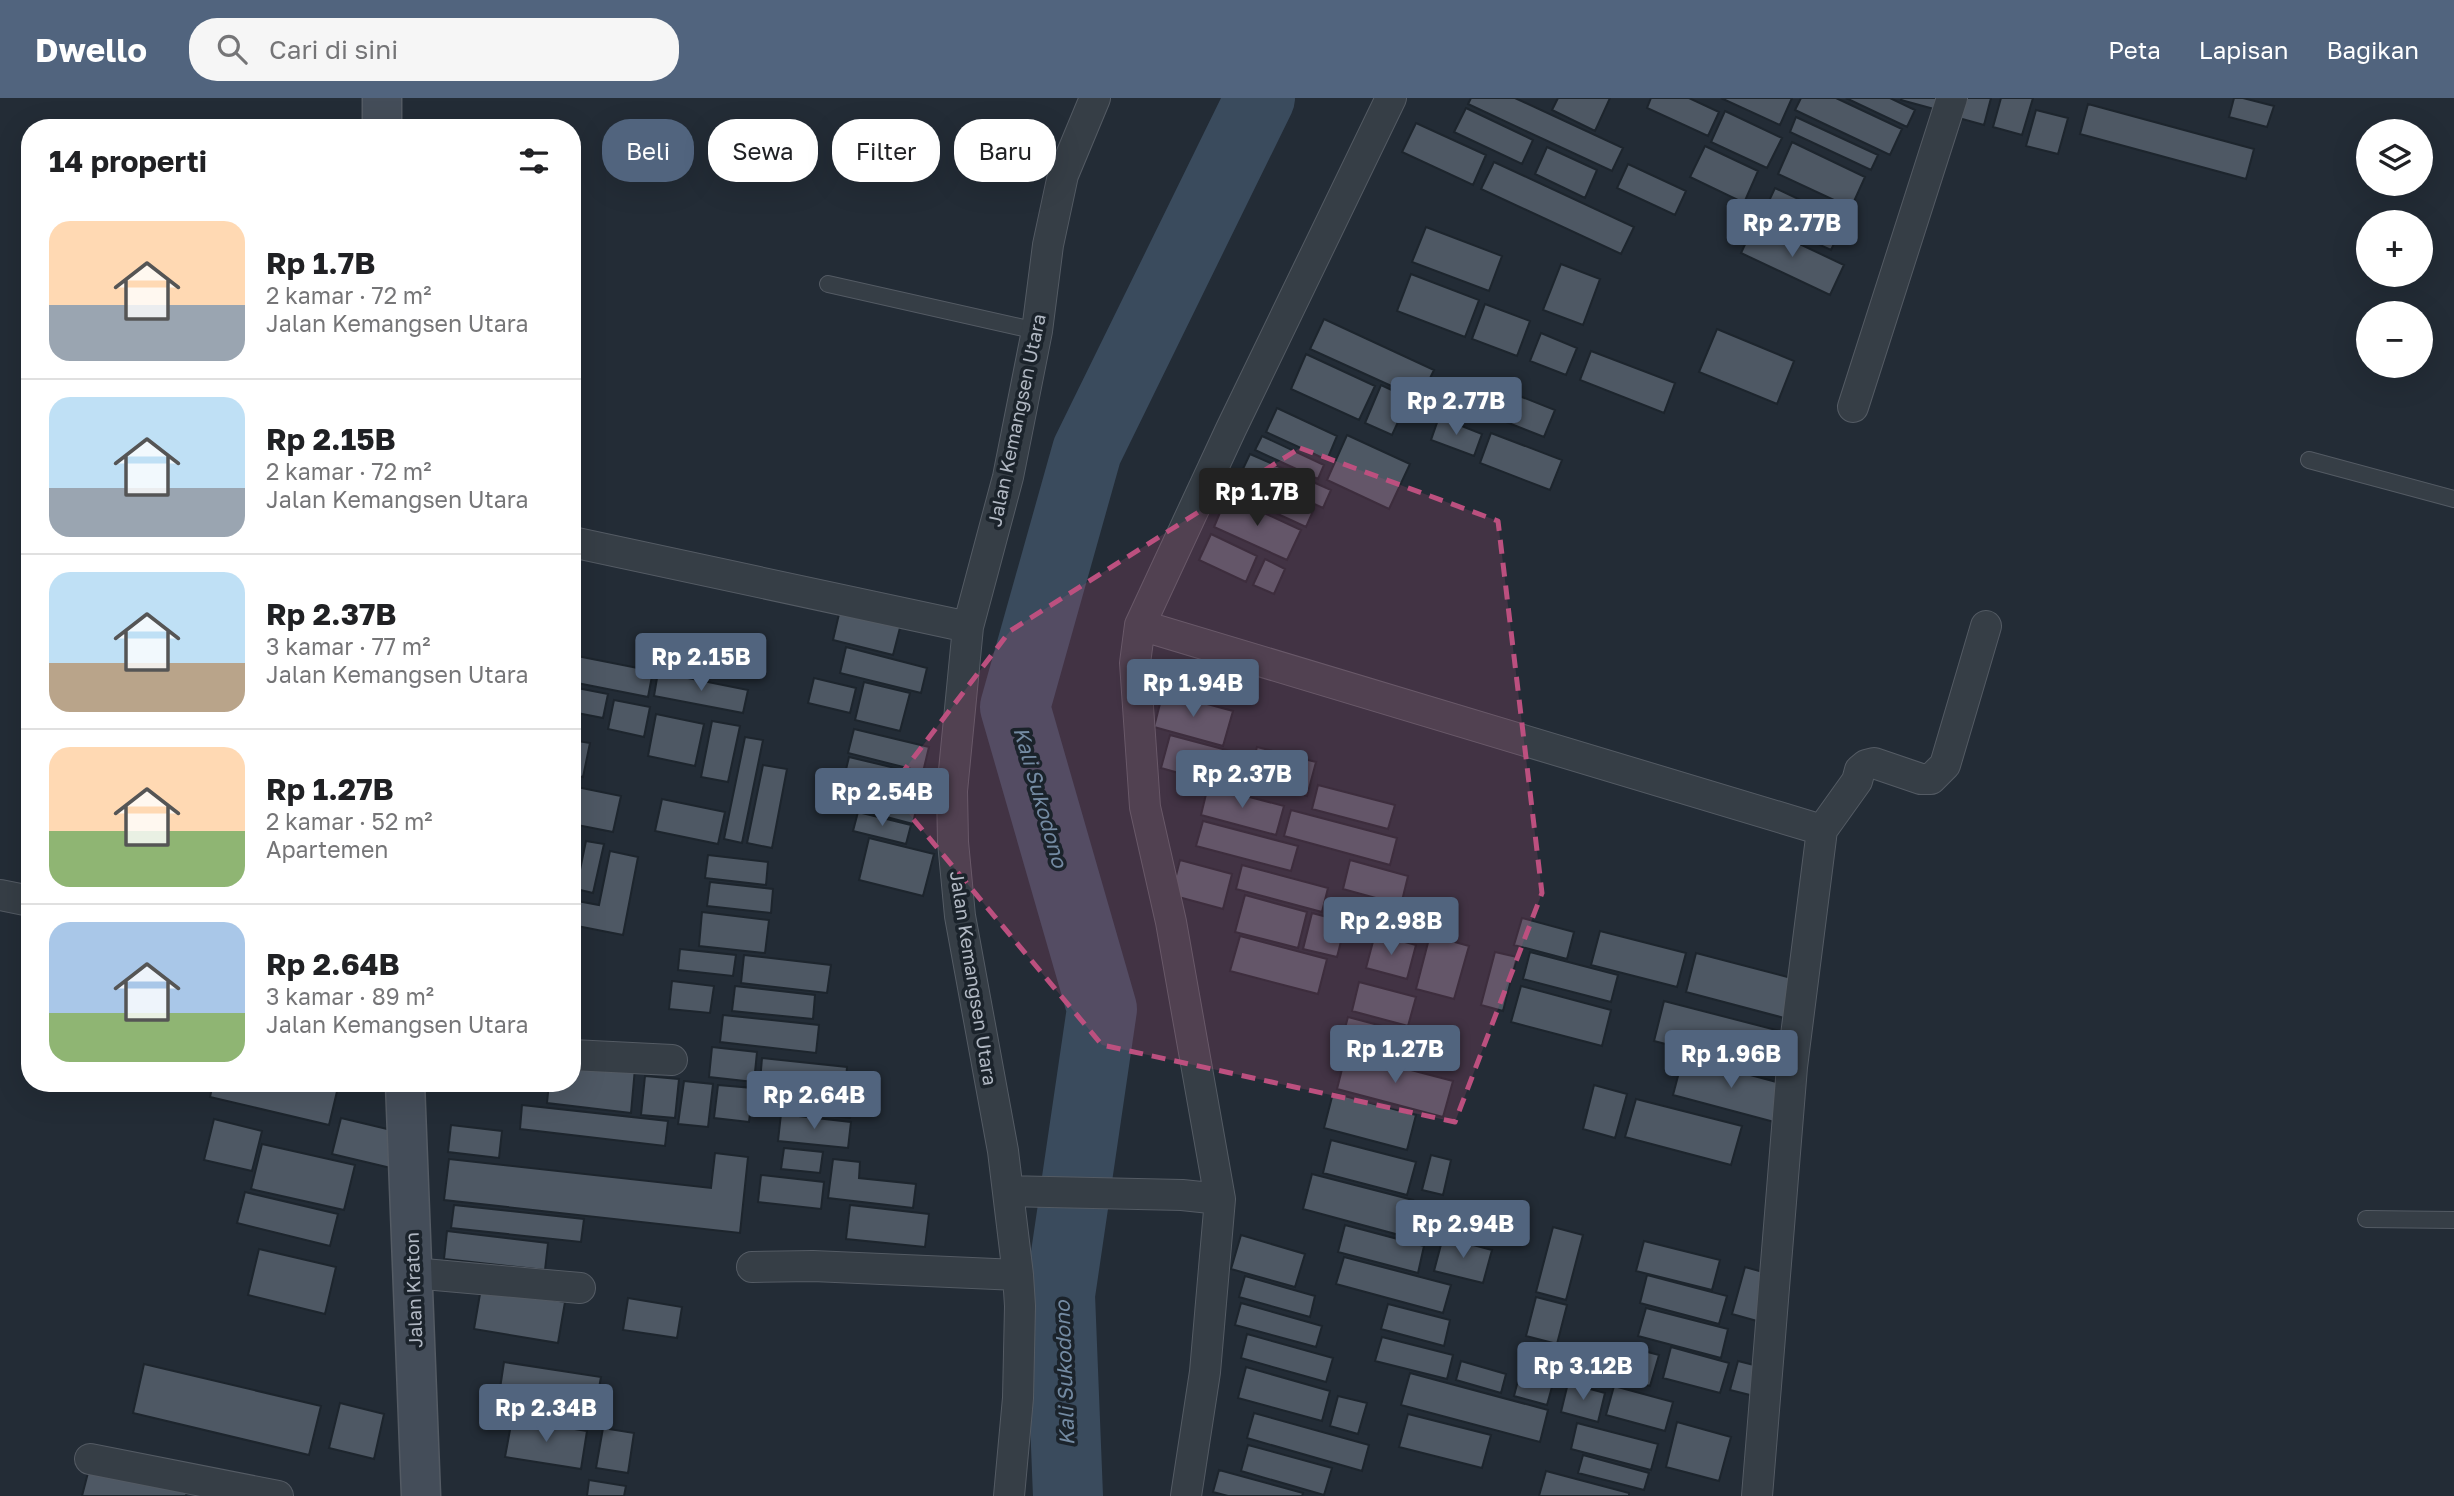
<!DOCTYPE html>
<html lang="id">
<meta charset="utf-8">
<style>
:root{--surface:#fff;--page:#f6f6f6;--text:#202124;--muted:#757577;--line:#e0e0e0;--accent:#51647e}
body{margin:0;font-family:"Golos Text",sans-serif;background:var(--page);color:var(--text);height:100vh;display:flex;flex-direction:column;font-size:26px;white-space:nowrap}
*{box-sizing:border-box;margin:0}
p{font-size:23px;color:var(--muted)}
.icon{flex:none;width:38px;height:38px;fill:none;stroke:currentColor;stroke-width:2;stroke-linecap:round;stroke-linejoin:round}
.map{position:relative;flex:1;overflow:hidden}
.panel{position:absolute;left:21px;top:21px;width:560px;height:973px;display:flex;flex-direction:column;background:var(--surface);border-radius:28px;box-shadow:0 7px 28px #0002}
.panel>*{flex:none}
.top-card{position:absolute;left:602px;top:21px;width:665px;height:63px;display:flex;gap:14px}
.controls{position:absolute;left:2356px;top:21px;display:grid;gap:14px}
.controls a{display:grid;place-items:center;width:77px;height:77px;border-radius:50%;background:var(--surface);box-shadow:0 7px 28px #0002;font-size:35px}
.price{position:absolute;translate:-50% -60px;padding:0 16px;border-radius:7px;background:var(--accent);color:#fff;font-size:23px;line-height:46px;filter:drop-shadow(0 2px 4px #0008)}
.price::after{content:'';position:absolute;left:50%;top:42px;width:21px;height:16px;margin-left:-10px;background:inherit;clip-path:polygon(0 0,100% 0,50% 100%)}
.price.current{background:#222;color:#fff}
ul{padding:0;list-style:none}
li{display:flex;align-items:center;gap:21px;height:175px;padding:0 28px}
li+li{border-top:2px solid var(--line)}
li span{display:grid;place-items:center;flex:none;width:196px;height:140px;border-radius:21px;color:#555}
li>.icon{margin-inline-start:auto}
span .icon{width:84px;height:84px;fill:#fffc;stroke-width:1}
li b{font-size:30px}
h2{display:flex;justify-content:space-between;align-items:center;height:84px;padding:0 28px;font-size:30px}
.chip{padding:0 24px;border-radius:28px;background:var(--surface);box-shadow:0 7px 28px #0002;font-size:24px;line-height:63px}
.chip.current{background:var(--accent);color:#fff}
header{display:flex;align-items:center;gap:42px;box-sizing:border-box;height:98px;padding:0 35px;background:var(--accent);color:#fff}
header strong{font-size:33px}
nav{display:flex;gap:38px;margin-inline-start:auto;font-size:24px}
.search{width:490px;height:63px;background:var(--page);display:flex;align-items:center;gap:18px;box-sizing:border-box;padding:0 24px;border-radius:28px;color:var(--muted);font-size:26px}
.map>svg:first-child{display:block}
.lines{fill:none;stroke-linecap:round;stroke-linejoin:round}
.river{stroke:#3a4b5d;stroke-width:70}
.building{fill:#4e5864;stroke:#1d252d;stroke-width:2}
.lane-casing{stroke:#545b64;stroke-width:18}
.street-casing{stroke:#545b64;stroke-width:32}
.secondary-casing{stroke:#545b64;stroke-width:41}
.lane{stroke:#363e46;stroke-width:16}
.street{stroke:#363e46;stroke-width:30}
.secondary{stroke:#444d59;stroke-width:38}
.marked{fill:#bc507f;fill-opacity:0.2;stroke:#bc507f;stroke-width:5;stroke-dasharray:14 9;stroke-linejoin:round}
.labels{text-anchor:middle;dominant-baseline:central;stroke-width:7;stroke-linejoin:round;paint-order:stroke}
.street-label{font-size:19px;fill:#b1b8c3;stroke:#1b232b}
.water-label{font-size:21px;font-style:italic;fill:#748ba3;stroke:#1b232b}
</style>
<header>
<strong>Dwello</strong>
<div class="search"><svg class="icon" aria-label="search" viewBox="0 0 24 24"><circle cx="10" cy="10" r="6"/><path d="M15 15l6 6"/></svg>Cari di sini</div>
<nav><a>Peta</a><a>Lapisan</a><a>Bagikan</a></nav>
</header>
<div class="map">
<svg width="2454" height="1398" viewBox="0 0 2454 1398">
<rect width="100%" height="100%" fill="#232c36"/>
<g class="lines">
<!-- river -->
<path class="river" d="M1068,1398l-8,-201 42,-286 -87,-302 72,-256 173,-353"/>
</g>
<!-- building -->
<path class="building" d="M1471,0h44l108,50 -11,23 -144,-67z
M1558,0h52l-15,33 -43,-21z
M1651,0h38l30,14 -11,24 -61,-28z
M1721,0h71l-12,27z
M1801,0h35l66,31 -12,26 -95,-45z
M1846,0h44l25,12 -8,17z
M1902,0h35l-3,11 -33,-9z
M1960,0h31l-7,27 -29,-8z
M2001,0h32l-11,37 -29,-8z
M2234,0h9l31,8 -7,21 -38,-10z
M2088,6l166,45 -8,30 -166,-45z
M1466,10l67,32 -11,24 -68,-32z
M2036,12l32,8 -10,36 -32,-8z
M1725,13l57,27 -15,30 -56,-26z
M1796,19l82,38 -7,15 -81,-38z
M1416,25l70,32 -13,30 -71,-33z
M1792,44l73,35 -14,31 -73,-34z
M1705,48l53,25 -14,32 -54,-26z
M1547,49l50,23 -12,28 -50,-24z
M1494,64l140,65 -13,27 -140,-65z
M1628,66l58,27 -11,24 -58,-27z
M1775,90l70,33 -14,29 -70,-32z
M1755,125l89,42 -14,30 -89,-42z
M1426,129l76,29 -13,35 -77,-29z
M1561,166l39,15 -17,46 -40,-15z
M1411,176l68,26 -14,37 -68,-26z
M1485,206l45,17 -13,35 -45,-17z
M1324,221l110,51 -14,29 -110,-50z
M1717,231l77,32 -17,43 -78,-32z
M1541,235l36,15 -11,27 -36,-14z
M1591,253l84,32 -11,30 -84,-33z
M1306,256l69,32 -16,34 -68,-31z
M1489,286l66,26 -11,27 -66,-26z
M1381,287l28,13 -17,37 -27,-12z
M1277,310l60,28 -10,24 -61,-28z
M1439,319l43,17 -8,22 -43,-16z
M1491,335l71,27 -12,30 -70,-27z
M1347,337l63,29 -21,45 -62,-29z
M1262,338l62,29 -6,14 -63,-29z
M1250,356l81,36 -8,18 -81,-37z
M1236,376l78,35 -8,18 -78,-36z
M1227,398l74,34 -14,30 -73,-33z
M1211,436l46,22 -11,26 -47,-22z
M1265,461l20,10 -11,25 -21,-9z
M842,503l61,15 -10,39 -60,-15z
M846,549l81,21 -6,25 -81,-20z
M572,557l81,16 -5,26 -76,-15z
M658,574l90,18 -5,23 -89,-17z
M814,580l42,10 -6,25 -42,-10z
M864,584l46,11 -10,38 -45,-11z
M572,589l36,7 -5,24 -31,-6z
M1163,594l70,19 -10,35 -69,-19z
M614,602l36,7 -6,30 -36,-8z
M656,616l48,10 -9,42 -47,-10z
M712,623l28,5 -12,56 -27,-5z
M854,631l75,18 -6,25 -75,-19z
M1170,637l64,17 -9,34 -64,-18z
M745,639l18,3 -21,103 -18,-4z
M572,642l18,3 -7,34 -11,-2z
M1257,649l59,15 -9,34 -59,-16z
M849,659l67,16 -6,26 -67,-17z
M763,667l24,4 -15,79 -25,-5z
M1318,687l77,20 -7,24 -76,-20z
M572,688l49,10 -8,36 -41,-8z
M1208,688l76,20 -8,29 -75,-20z
M864,694l53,13 -4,19 -53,-14z
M662,701l63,13 -7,32 -63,-13z
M1291,712l106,28 -7,27 -106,-29z
M858,714l53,13 -5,19 -53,-13z
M1203,723l95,25 -7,25 -95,-25z
M869,740l65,16 -11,42 -64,-16z
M586,743l18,3 -11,49 -17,-4z
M610,753l28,6 -15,78 -51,-10v-25l27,5z
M708,757l60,7 -2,23 -61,-7z
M1180,762l52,14 -9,35 -52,-14z
M1350,762l58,16 -7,29 -58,-16z
M1242,767l86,23 -6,24 -86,-23z
M710,784l63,7 -2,24 -64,-7z
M1245,797l62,17 -9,36 -63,-16z
M702,814l67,8 -4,33 -66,-7z
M1312,815l34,9 -9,35 -34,-8z
M1522,820l52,14 -7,27 -53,-14z
M1600,833l86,22 -9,34 -86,-22z
M1375,836l41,11 -9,34 -41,-11z
M1430,837l39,11 -15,53 -38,-10z
M1240,838l87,23 -9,35 -88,-23z
M680,851l56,6 -3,21 -55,-6z
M1495,854l22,5 -14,54 -22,-6z
M1530,854l88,23 -7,27 -88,-23z
M1696,855l103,27 -11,39 -102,-27z
M744,857l87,10 -4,28 -86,-10z
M672,883l42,5 -4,27 -41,-4z
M1359,884l57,15 -8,29 -56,-15z
M735,888l80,9 -2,24 -81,-8z
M1521,888l90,24 -9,36 -91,-24z
M1664,903l116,30 -10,40 -116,-30z
M723,917l96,10 -3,28 -96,-11z
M1348,919l72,19 -8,30 -72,-20z
M712,949l45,5 -3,30 -45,-5z
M1346,955l107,28 -10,36 -106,-28z
M1683,959l105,28 -10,38 -105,-28z
M762,960l85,9 -2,25 -85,-10z
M572,963l63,7 -4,45 -84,-10 2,-20h23z
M645,978l34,3 -4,39 -34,-3z
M684,983l29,3 -5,43 -30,-3z
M213,985h126l-10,42 -119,-28z
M718,987l35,3 -4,34 -35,-4z
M1594,987l33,9 -12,44 -32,-9z
M776,990l77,8 -3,22 -77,-9z
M1333,995l83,22 -9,35 -83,-22z
M1636,1001l106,27 -11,39 -106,-28z
M522,1007l146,16 -3,25 -145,-17z
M781,1016l70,8 -3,26 -70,-7z
M341,1020l63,15 -9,36 -63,-15z
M214,1021l48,12 -10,40 -48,-11z
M451,1027l51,6 -3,27 -51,-6z
M1331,1042l85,22 -9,33 -84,-22z
M262,1046l93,21 -11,45 -93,-21z
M784,1050l39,4 -3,21 -39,-4z
M715,1055l33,4 -8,76 -296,-33 5,-41 262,29z
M1431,1057l20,5 -8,35 -21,-5z
M833,1061l27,3 -1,16 57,6 -3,24 -85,-10z
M1312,1076l101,26 -10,36 -100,-27z
M761,1077l63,7 -3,27 -63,-7z
M245,1094l93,22 -8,32 -93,-23z
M1458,1104l36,10 -7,28 -37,-9z
M454,1107l130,14 -3,23 -130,-14z
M850,1107l79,9 -4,33 -79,-8z
M1345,1127l79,21 -6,27 -80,-21z
M1553,1129l30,8 -17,65 -30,-8z
M447,1133l101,12 -3,27 -101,-11z
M1241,1137l64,19 -10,33 -64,-18z
M1443,1139l49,13 -9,33 -49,-12z
M1644,1143l76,19 -8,30 -76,-19z
M259,1151l77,18 -11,47 -77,-19z
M1344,1159l107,28 -8,28 -107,-29z
M1745,1169l25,7 -13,47 -25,-7z
M1647,1177l80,21 -8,28 -79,-21z
M1245,1178l70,20 -5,21 -71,-20z
M481,1190l84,14 -7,41 -84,-14z
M1536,1199l31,8 -10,39 -31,-8z
M628,1200l54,9 -5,31 -54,-8z
M1241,1205l81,23 -6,21 -81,-22z
M1388,1206l62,16 -6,26 -63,-17z
M1646,1210l82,21 -7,29 -83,-22z
M1247,1236l86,24 -7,24 -85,-24z
M1382,1239l71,18 -6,24 -72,-18z
M1527,1247l34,9 -14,51 -33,-9z
M1578,1247l37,10 -7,30 -38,-10z
M1625,1248l34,9 -9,31 -34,-9z
M1671,1249l58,16 -9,30 -57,-15z
M1461,1263l45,13 -5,19 -45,-13z
M1738,1263l24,6 -8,29 -24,-6z
M504,1264l97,15 -6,33 -96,-15z
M144,1266l177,42 -12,49 -176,-42z
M1246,1269l84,24 -8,30 -84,-23z
M1410,1275l138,37 -8,32 -139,-37z
M1568,1285l37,10 -7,29 -37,-10z
M1614,1288l59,16 -8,29 -59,-16z
M1338,1298l29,7 -9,31 -28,-8z
M340,1305l44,11 -10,45 -45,-11z
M1254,1315l115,32 -7,26 -115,-33z
M1408,1316l83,21 -9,33 -83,-21z
M512,1321l75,12 -6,38 -76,-12z
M1677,1324l54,15 -12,44 -53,-14z
M1577,1325l81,21 -7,26 -80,-21z
M603,1330l31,5 -6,40 -32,-5z
M1248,1347l84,23 -8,27 -83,-24z
M1583,1357l66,18 -5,17 -66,-17z
M90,1367l98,23 -2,8h-104z
M1219,1372l84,23 -1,3h-74l-15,-4z
M1546,1373l83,22v3h-90z
M589,1382l37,6 -2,10h-37z"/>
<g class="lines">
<!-- lane casing -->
<g class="lane-casing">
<path id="lane" d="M828,186l209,47
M2309,362l145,39
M2366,1121l88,1"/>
</g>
<!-- street casing -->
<g class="street-casing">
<path id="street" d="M1853,309l99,-309
M572,444l396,85
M1140,527l682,205
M0,797l30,6
M572,957l100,5
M1008,1093l174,4 38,4
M752,1169l61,-1 205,9
M413,1175l167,15
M90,1361l188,37
M1009,1398l9,-98 2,-92 -2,-31 -15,-124 -43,-235 -7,-74 -1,-51 16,-164 40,-150 29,-146 11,-86 15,-70 32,-77
M1186,1398l19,-124 15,-173 -49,-277 -26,-115 -10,-144 5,-38 91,-196 160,-331
M1757,1398l35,-429 30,-237 35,-49 3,-11 6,-5 8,-2 47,16h10l14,-14 41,-139"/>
</g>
<!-- secondary casing -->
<g class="secondary-casing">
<path id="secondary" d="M382,0v30
M405,985l16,413"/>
</g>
<!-- lane -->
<use href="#lane" class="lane"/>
<!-- street -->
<use href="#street" class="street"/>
<!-- secondary -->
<use href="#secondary" class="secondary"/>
</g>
<!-- marked area -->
<path class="marked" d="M1300,350l198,73 44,372 -87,229 -353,-77 -213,-255 121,-159z"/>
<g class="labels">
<!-- street labels -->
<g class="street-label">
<text transform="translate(1016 322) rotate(-78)">Jalan Kemangsen Utara</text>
<text transform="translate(974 880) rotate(81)">Jalan Kemangsen Utara</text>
<text transform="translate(413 1192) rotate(-92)">Jalan Kraton</text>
</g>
<!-- water labels -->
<g class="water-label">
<text transform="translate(1041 699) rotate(74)">Kali Sukodono</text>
<text transform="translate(1064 1275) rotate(-92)">Kali Sukodono</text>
</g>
</g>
</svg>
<div class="controls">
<a><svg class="icon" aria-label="layers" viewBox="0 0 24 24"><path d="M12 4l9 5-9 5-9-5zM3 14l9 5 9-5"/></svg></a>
<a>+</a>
<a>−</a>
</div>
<b class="price" style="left:1792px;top:161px">Rp 2.77B</b>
<b class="price" style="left:1456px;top:339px">Rp 2.77B</b>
<b class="price current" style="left:1257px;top:430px">Rp 1.7B</b>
<b class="price" style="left:701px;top:595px">Rp 2.15B</b>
<b class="price" style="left:1193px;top:621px">Rp 1.94B</b>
<b class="price" style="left:1242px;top:712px">Rp 2.37B</b>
<b class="price" style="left:882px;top:730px">Rp 2.54B</b>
<b class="price" style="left:1391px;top:859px">Rp 2.98B</b>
<b class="price" style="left:1395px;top:987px">Rp 1.27B</b>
<b class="price" style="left:1731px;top:992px">Rp 1.96B</b>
<b class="price" style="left:814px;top:1033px">Rp 2.64B</b>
<b class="price" style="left:1463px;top:1162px">Rp 2.94B</b>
<b class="price" style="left:1583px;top:1304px">Rp 3.12B</b>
<b class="price" style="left:546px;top:1346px">Rp 2.34B</b>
<div class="top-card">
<a class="chip current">Beli</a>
<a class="chip">Sewa</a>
<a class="chip">Filter</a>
<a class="chip">Baru</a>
</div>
<section class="panel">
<h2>14 properti<svg class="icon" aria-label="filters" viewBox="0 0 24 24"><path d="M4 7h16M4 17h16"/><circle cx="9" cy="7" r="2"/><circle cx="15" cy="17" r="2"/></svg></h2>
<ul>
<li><span style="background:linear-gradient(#ffd9b3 60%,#9aa5b1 0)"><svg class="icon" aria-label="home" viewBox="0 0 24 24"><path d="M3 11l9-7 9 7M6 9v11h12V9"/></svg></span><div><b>Rp 1.7B</b><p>2 kamar · 72 m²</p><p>Jalan Kemangsen Utara</p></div></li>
<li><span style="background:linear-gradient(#bfe0f5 65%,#9aa5b1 0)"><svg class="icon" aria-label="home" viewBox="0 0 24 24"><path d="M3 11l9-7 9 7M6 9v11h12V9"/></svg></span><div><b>Rp 2.15B</b><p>2 kamar · 72 m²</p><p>Jalan Kemangsen Utara</p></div></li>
<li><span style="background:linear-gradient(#bfe0f5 65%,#b9a48a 0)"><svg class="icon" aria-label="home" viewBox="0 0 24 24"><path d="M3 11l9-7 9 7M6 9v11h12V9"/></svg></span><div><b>Rp 2.37B</b><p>3 kamar · 77 m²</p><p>Jalan Kemangsen Utara</p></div></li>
<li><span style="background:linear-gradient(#ffd9b3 60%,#8fb573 0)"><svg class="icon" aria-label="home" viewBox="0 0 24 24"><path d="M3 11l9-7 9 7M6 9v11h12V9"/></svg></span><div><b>Rp 1.27B</b><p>2 kamar · 52 m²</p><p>Apartemen</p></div></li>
<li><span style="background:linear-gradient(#a9c7e8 65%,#8fb573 0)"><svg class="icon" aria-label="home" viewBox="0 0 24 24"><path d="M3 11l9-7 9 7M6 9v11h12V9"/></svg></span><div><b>Rp 2.64B</b><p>3 kamar · 89 m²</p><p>Jalan Kemangsen Utara</p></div></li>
</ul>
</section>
</div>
